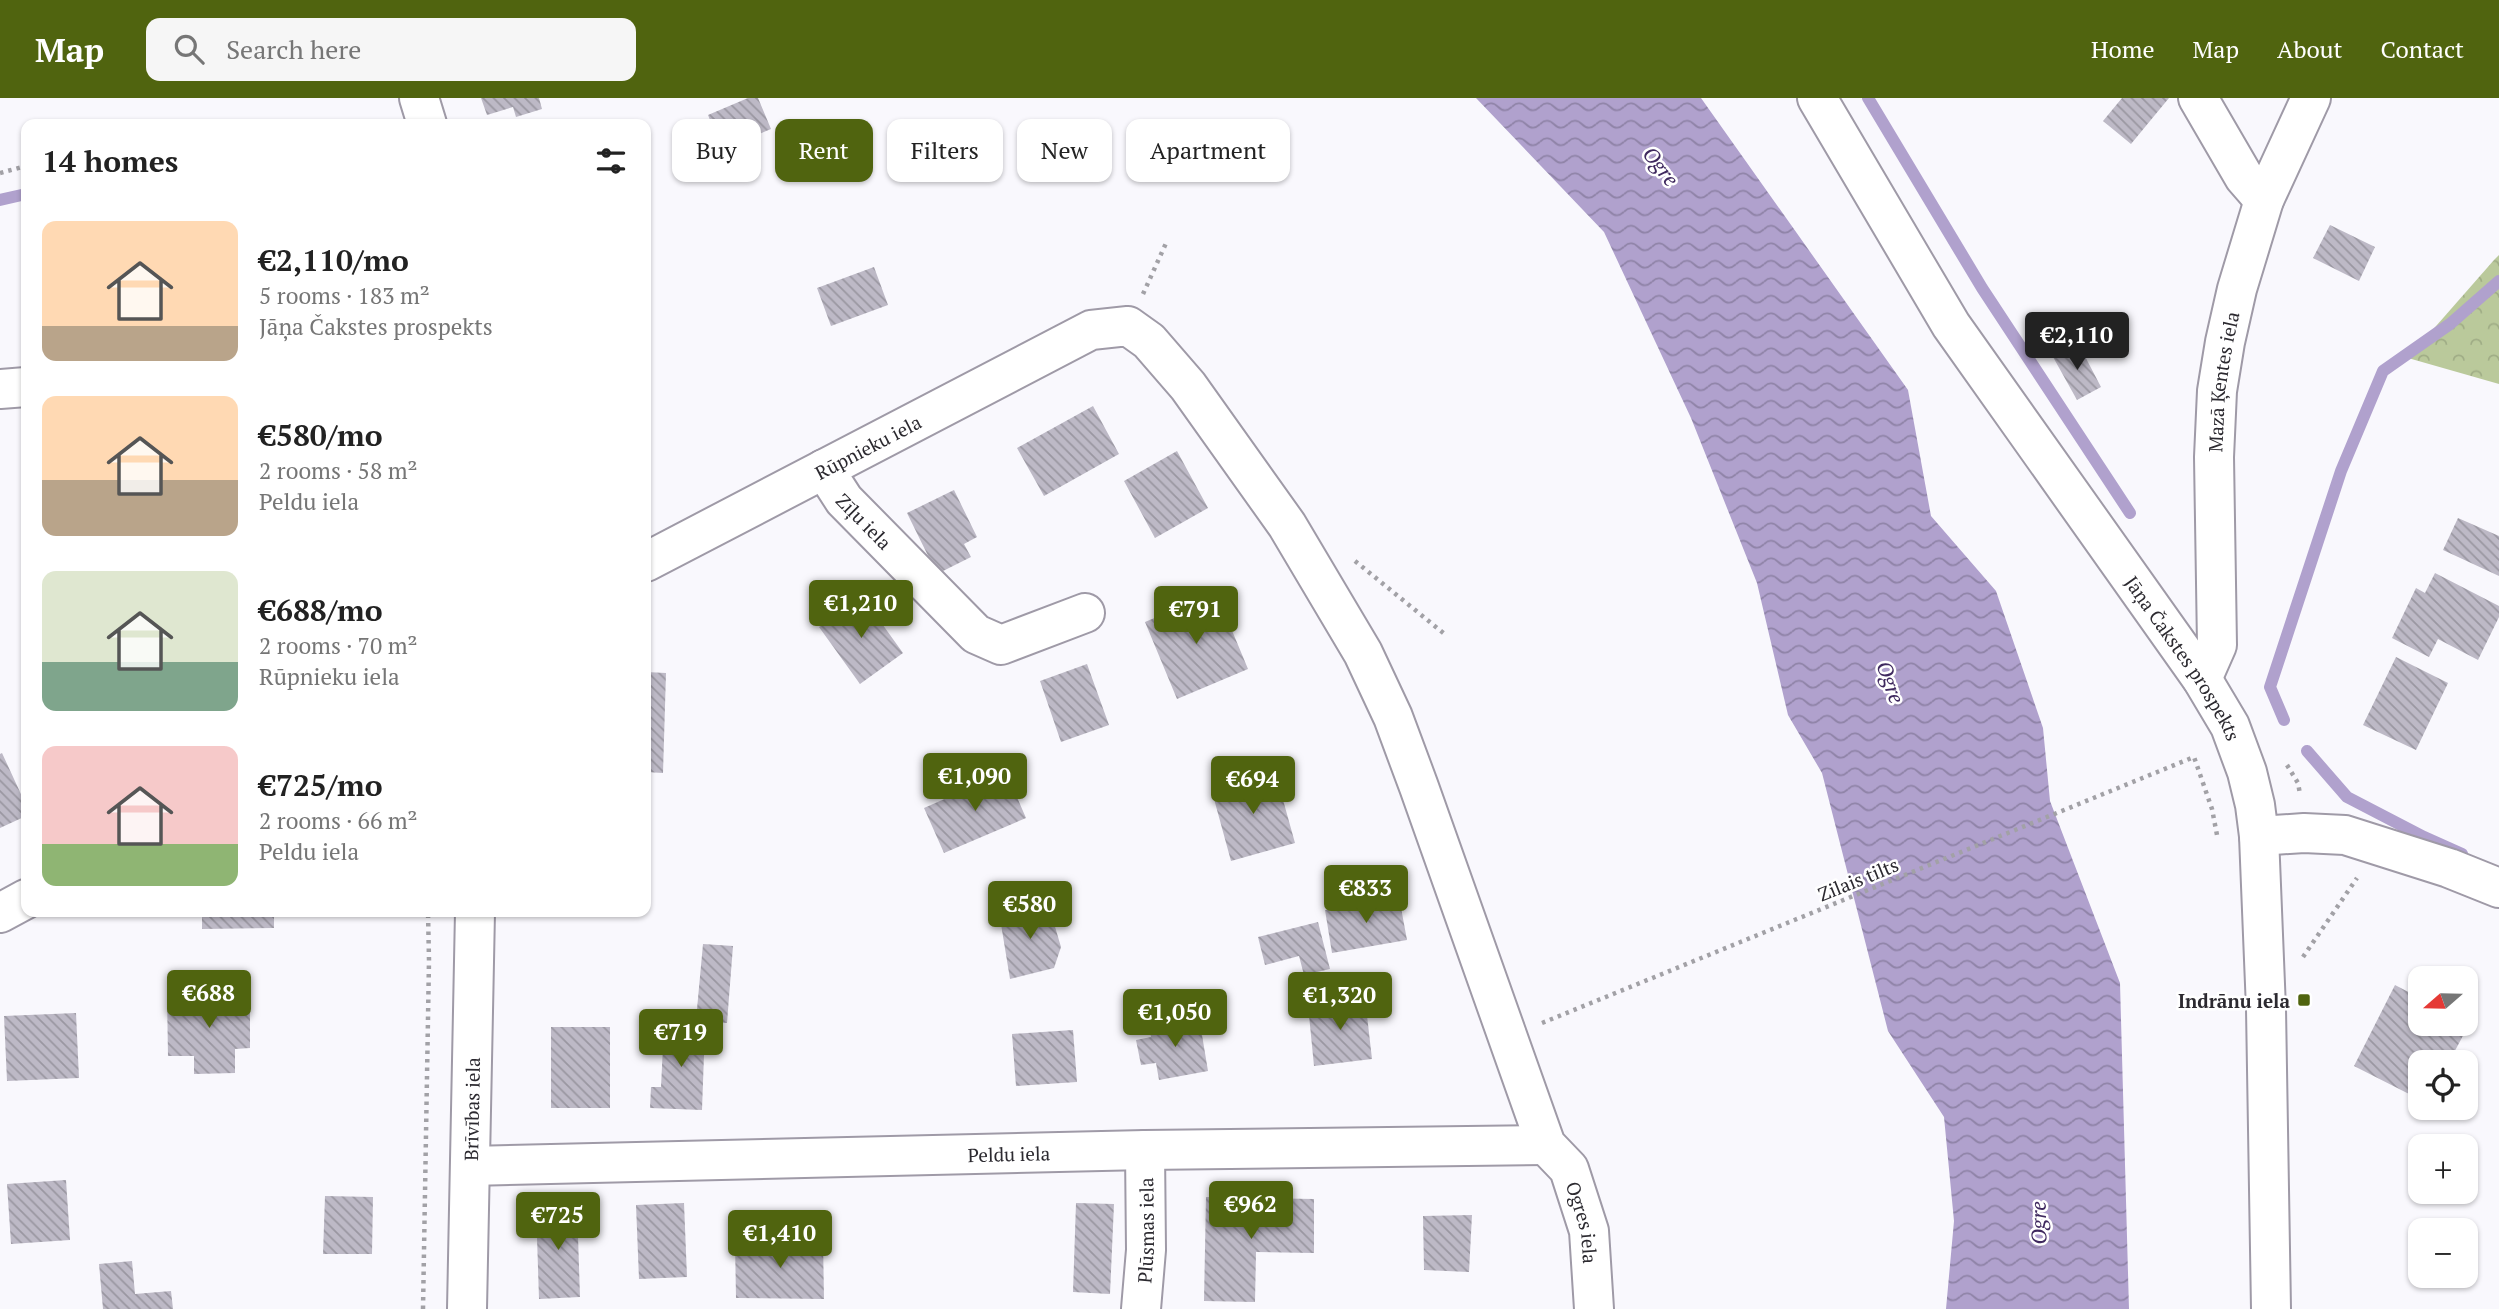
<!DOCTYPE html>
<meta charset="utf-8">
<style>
:root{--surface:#fff;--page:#f6f6f6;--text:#222;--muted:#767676;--accent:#50640f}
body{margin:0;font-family:"PT Serif",serif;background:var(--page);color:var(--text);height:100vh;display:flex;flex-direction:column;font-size:26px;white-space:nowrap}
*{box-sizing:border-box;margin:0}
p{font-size:23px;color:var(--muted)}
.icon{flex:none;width:38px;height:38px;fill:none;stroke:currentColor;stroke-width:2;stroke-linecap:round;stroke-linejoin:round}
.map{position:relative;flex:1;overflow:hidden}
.side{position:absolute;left:21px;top:21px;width:630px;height:798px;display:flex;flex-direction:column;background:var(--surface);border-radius:14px;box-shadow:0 2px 5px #0004}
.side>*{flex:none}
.top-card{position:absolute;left:672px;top:21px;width:665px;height:63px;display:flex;gap:14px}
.needle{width:46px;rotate:250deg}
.controls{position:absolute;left:2408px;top:868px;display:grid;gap:14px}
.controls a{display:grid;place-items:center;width:70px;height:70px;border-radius:14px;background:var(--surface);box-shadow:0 2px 5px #0004;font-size:35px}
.price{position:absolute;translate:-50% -60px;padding:0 16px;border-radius:7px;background:var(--accent);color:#fff;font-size:23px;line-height:46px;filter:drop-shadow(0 2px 4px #0008)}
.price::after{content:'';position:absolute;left:50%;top:42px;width:21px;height:16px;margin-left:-10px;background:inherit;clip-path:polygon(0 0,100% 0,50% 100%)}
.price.active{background:#222;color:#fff}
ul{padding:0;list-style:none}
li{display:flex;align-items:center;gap:21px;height:175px;padding:0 21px}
li span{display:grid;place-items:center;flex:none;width:196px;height:140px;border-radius:14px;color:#555}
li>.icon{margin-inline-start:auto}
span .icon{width:84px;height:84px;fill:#fffc;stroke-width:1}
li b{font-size:30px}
h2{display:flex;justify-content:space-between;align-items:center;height:84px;padding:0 21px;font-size:30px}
.pill{padding:0 24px;border-radius:14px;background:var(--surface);box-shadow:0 2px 5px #0004;font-size:24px;line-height:63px}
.pill.active{background:var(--accent);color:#fff}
header{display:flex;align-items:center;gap:42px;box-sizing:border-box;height:98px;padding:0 35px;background:var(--accent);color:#fff}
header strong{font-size:33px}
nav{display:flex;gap:38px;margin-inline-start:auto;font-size:24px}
.search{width:490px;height:63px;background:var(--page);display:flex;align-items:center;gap:18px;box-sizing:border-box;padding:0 24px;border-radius:14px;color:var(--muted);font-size:26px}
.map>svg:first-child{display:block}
.forest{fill:url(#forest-crowns)}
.water{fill:url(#water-waves)}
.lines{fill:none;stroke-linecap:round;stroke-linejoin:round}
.stream{stroke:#b0a1cd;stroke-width:12}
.building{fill:url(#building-back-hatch)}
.minor-casing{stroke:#9f9aa7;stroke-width:42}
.major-casing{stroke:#9f9aa7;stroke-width:42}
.path{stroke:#a2a1a6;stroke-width:4.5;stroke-dasharray:3.5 5;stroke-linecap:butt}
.minor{stroke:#fff;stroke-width:38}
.major{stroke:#fff;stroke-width:38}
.poi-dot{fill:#50640f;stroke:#fff;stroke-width:2.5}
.labels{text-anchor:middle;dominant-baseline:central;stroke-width:5;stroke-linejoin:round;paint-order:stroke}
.street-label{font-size:19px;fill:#2c2a30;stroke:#fff}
.poi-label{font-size:19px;font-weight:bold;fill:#2c2a30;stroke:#fff;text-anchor:end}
.water-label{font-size:21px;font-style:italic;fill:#3e285e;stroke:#fff}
</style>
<header>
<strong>Map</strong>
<div class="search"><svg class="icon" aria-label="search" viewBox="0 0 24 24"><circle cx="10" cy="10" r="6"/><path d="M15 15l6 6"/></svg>Search here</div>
<nav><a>Home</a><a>Map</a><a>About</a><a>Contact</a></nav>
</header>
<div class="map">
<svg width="2499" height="1211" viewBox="0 0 2499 1211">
<defs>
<pattern id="forest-crowns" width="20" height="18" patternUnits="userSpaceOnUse" patternTransform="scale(1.75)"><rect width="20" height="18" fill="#bac99b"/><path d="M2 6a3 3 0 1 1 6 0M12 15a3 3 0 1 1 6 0" fill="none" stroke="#a0ad86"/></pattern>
<pattern id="water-waves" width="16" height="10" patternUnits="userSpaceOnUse" patternTransform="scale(1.75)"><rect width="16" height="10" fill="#b0a1cd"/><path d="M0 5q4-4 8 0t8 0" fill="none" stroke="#8f83a7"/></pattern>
<pattern id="building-back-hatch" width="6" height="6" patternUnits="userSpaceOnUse" patternTransform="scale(1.75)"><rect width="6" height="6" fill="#bdb9c6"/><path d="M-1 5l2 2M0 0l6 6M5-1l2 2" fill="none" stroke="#9a97a1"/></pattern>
</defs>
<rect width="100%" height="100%" fill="#f9f8fd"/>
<!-- forest -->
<path class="forest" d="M2499,157v129l-91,-26 86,-98z"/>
<!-- water -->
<path class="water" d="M1476,0h225l207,292 23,126 65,75 47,137 7,73 70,182 9,326h-183l8,-88 -10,-104 -56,-86 -66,-258 -34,-58 -31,-132 -66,-165 -87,-186z"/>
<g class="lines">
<!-- stream -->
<path class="stream" d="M1868,0l114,190 148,225
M0,102l26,-6
M2284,622l-14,-33 71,-216 42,-100 67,-47 49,-43
M2307,653l40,46 77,40 38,17"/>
</g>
<!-- building -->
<path class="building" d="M481,0h58l3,11 -26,8 -3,-10 -26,8z
M748,0h10l13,31 -49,21 -14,-35z
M2122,0h47l-38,46 -28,-23z
M2330,127l45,22 -16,34 -46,-23z
M874,169l14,38 -57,21 -14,-38z
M2078,245l23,44 -24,13 -24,-43z
M1093,308l26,48 -75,42 -27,-48z
M1177,353l31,57 -53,30 -31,-57z
M954,392l23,47 -13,7 7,13 -34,17 -30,-61z
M2458,420l41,18v40l-56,-26z
M2435,475l64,33v11l-21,43 -40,-21 -9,18 -37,-19 24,-50 9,5z
M1216,494l32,77 -71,30 -32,-77z
M862,498l41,57 -43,31 -41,-57z
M2396,559l52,26 -32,67 -53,-25z
M1087,566l22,61 -48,17 -21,-61z
M646,574l20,1 -3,100 -17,-1z
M2,655l24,52v11l-26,12v-74z
M1275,673l20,72 -64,18 -20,-73z
M1006,674l20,46 -82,35 -20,-45z
M1399,799l8,43 -75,13 -7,-43z
M1048,805l13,44 -7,21 -44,11 -10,-61z
M202,814h72v16l-72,1z
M1318,824l12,47 -26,6 -5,-19 -34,9 -7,-28z
M703,846l30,2 -6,77 -31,-3z
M2395,887l25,13v26h35l11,6 -17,32h-29v15l-9,18 -57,-29z
M250,897v53l-15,1v24l-41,1v-18h-26l-1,-60z
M1365,900l7,61 -58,7 -6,-61z
M76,915l3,65 -72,3 -3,-65z
M1199,919l9,54 -49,9 -3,-17 -15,2 -5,-25 15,-3 -2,-11z
M664,927l41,2 -3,83 -52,-2 1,-21h10z
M551,929h59v81h-59z
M1073,932l4,52 -61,4 -4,-52z
M66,1082l4,60 -59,4 -4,-60z
M325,1098l48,1 -1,57h-49z
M1206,1099l108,2v54l-58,-1 -1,50 -51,-1z
M684,1105l3,74 -48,2 -3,-74z
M1076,1105l38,1 -4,90 -37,-2z
M577,1107l3,92 -41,2 -3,-93z
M1472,1117l-3,57 -45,-2 -1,-54z
M735,1143h88l1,58 -88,-1z
M132,1163l3,33 36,-3 2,18h-70l-4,-45z"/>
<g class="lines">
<!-- minor casing -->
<g class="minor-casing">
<g id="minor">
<path id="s1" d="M1817,0l134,227 251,354 28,47 17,46 8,33 4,31 7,173 5,300"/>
<path d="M2198,0l46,79 20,23"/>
<path d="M0,291l26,-2"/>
<path id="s2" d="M824,371l20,31 132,134 25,11 84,-32"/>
<path id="s3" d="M646,464l445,-232 37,-4 21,15 39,45 99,139 76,128 30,64 26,70 127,358 23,24 20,62 5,78"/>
<path id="s4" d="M2202,581l15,-34 -3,-188 3,-66 8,-49 12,-53 27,-89 47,-102"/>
<path d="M2259,738l45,-3 41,2 104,33 50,20"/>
<path d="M0,815l26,-14"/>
<path id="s5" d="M470,1068l675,-16 401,-5"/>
<path id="s6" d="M1141,1211l5,-59 -1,-100"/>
</g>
</g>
<!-- major casing -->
<g class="major-casing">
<g id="major">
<path d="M419,0l8,26"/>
<path id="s7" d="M467,1211l8,-397"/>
</g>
</g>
<!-- path -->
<path class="path" d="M0,75l26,-7
M1143,196l24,-53
M1355,463l92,75
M2287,667l11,18 2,11
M2303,859l54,-79
M1542,925l652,-266 18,52 5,26
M423,1211l6,-349 -1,-48"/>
<!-- minor -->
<use href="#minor" class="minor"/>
<!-- major -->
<use href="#major" class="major"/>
</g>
<!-- markers -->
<rect class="poi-dot" x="2297" y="895" width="14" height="14" rx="3.5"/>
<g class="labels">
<!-- street labels -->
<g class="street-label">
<text stroke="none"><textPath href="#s4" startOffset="301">Mazā Ķentes iela</textPath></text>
<text stroke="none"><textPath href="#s3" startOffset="250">Rūpnieku iela</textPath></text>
<text stroke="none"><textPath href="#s2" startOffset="66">Zīļu iela</textPath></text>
<text stroke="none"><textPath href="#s1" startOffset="670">Jāņa Čakstes prospekts</textPath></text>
<text transform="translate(1858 781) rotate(-22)">Zilais tilts</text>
<text stroke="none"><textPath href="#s7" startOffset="200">Brīvības iela</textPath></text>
<text stroke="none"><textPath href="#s5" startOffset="539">Peldu iela</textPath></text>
<text stroke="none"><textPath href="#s3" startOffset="1558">Ogres iela</textPath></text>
<text stroke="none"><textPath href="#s6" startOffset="79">Plūsmas iela</textPath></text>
</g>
<!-- poi labels -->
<g class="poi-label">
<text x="2290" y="902">Indrānu iela</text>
</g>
<!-- water labels -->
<g class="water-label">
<text transform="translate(1661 68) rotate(52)">Ogre</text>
<text transform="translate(1891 584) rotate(70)">Ogre</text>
<text transform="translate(2038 1125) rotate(-91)">Ogre</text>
</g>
</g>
</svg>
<div class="controls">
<a><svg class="needle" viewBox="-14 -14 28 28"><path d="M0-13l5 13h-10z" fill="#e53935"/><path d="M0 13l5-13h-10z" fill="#767676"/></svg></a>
<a><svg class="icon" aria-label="locate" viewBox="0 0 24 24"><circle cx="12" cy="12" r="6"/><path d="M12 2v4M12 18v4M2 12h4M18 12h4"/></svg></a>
<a>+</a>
<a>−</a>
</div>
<b class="price active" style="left:2077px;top:274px">€2,110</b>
<b class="price" style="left:861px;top:542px">€1,210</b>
<b class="price" style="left:1196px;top:548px">€791</b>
<b class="price" style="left:975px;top:715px">€1,090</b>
<b class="price" style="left:1253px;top:718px">€694</b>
<b class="price" style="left:1366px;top:827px">€833</b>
<b class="price" style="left:1030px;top:843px">€580</b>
<b class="price" style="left:209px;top:932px">€688</b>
<b class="price" style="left:1340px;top:934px">€1,320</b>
<b class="price" style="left:1175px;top:951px">€1,050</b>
<b class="price" style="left:681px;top:971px">€719</b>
<b class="price" style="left:1251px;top:1143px">€962</b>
<b class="price" style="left:558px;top:1154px">€725</b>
<b class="price" style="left:780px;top:1172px">€1,410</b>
<div class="top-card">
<a class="pill">Buy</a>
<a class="pill active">Rent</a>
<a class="pill">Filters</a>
<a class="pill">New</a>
<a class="pill">Apartment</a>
</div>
<section class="side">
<h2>14 homes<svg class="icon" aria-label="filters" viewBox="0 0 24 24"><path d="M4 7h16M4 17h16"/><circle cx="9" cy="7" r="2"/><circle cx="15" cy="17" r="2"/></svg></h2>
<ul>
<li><span style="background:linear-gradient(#ffd9b3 75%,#b9a48a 0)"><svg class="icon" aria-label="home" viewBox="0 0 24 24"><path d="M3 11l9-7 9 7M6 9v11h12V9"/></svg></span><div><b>€2,110/mo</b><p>5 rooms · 183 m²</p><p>Jāņa Čakstes prospekts</p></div></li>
<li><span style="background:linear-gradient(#ffd9b3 60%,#b9a48a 0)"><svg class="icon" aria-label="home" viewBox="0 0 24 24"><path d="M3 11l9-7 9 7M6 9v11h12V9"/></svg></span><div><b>€580/mo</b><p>2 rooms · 58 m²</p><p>Peldu iela</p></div></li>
<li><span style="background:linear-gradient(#dfe7d0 65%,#7fa58c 0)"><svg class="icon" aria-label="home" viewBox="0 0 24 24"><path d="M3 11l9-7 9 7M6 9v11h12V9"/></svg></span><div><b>€688/mo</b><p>2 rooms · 70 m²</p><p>Rūpnieku iela</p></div></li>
<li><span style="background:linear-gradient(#f6c9c9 70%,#8fb573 0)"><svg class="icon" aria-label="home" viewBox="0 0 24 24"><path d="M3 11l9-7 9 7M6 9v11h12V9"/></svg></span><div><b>€725/mo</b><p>2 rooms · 66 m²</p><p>Peldu iela</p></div></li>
</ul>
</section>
</div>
